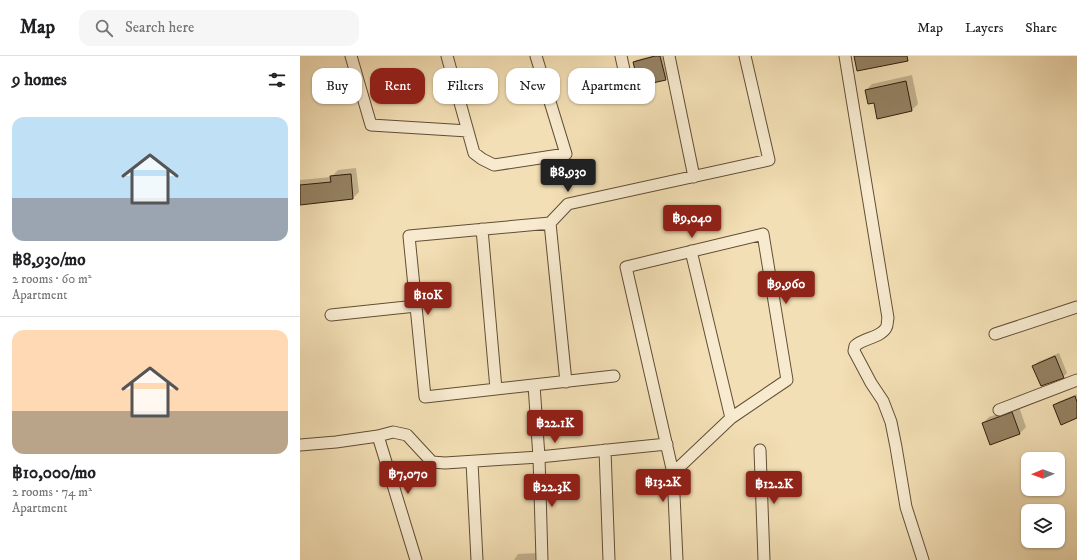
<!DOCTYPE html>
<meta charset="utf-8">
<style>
:root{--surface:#fff;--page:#f6f6f6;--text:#202124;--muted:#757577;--line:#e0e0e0;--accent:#8f2418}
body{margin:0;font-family:"IM FELL DW Pica",serif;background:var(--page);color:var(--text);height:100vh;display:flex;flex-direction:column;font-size:15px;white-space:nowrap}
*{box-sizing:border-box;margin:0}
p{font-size:13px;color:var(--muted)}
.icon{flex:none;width:22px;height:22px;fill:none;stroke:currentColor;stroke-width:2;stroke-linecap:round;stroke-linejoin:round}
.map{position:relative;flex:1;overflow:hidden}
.sheet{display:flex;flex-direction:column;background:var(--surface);width:300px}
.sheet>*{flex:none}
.guide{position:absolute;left:12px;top:12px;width:380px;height:36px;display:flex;gap:8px}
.needle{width:26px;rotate:269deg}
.buttons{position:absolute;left:721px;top:396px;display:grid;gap:8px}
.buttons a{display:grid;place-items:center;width:44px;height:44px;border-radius:8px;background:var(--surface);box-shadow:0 1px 3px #0004;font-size:20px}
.price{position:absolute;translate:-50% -34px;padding:0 9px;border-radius:4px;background:var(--accent);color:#fff;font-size:13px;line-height:26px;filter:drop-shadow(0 1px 2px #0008)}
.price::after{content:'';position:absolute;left:50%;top:24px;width:12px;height:9px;margin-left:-6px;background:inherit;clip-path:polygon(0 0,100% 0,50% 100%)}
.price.current{background:#222;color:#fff}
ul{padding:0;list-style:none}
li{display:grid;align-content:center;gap:8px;height:212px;padding:0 12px}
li+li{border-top:1px solid var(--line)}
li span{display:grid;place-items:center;height:124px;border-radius:12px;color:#555}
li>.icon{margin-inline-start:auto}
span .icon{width:72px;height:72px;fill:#fffc;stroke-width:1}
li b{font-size:17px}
h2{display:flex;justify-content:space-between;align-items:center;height:48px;padding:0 12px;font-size:17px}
.pill{padding:0 14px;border-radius:12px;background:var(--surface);box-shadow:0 1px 3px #0004;font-size:14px;line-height:36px}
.pill.current{background:var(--accent);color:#fff}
header{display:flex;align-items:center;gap:24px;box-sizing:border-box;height:56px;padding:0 20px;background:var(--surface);border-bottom:1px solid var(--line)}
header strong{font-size:19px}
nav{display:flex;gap:22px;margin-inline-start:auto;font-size:14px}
.search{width:280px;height:36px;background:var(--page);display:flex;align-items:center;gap:10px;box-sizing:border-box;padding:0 14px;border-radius:12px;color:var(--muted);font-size:15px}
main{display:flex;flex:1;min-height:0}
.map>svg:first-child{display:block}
.shadow{fill:#0003}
.building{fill:#958263;stroke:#301d0a}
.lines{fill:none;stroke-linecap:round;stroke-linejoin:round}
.minor-casing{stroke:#614e35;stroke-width:13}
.minor{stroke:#f7eacf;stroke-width:11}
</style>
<header>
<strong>Map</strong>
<div class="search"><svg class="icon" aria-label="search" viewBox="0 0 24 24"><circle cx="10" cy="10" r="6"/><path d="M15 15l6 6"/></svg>Search here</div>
<nav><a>Map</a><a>Layers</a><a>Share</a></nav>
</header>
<main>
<section class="sheet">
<h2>9 homes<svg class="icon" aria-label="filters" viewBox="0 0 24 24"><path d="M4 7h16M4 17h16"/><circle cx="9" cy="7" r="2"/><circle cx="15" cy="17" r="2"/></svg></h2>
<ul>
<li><span style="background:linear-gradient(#bfe0f5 65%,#9aa5b1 0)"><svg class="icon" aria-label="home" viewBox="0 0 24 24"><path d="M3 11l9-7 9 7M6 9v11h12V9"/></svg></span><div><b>฿8,930/mo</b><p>2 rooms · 60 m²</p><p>Apartment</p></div></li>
<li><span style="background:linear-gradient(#ffd9b3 65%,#b9a48a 0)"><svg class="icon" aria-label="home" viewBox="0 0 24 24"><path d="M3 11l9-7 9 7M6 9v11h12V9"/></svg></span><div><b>฿10,000/mo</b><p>2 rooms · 74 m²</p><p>Apartment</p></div></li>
</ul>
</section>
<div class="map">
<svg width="777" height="504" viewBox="0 0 777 504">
<rect width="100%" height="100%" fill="#f3dfb5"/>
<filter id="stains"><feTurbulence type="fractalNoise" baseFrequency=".005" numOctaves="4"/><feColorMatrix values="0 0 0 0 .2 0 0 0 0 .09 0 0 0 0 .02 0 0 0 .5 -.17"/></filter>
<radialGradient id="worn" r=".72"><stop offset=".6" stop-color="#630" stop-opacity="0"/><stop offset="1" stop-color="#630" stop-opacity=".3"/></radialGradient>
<!-- shadow -->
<path class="shadow" d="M352,0h10l5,21 -2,2 -31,-17 2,-2z
M612,19l6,29 -6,6 -37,-9 -9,-11 6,-6z
M56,112l3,24 -6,6 -53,6v-24l31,-3 7,-7z
M759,297l8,20 -4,4 -29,-11 4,-4z
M777,338v23l-23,-11 4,-4z
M719,351l7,20 -6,6 -30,11 -7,-21 6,-6z
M239,497l1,7h-26l4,-6z"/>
<!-- building -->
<path class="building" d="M355,0h5l6,24 -27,6 -6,-24z
M554,0h53l1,5 -51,10z
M606,25l6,30 -35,8 -3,-16 -6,1 -3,-14z
M51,118l2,25 -53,6v-20l31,-3 -1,-6z
M755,300l9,22 -23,8 -9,-20z
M775,340l2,6v16l-16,7 -8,-20z
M712,356l8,22 -30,11 -8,-22z"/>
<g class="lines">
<!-- minor casing -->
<g class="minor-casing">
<path id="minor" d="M51,0l20,69 97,6
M147,0l27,97 8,6 12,6 72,-11 -30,-98
M321,0l7,32
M369,0l25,121
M545,0l43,262c-1,3 0,7 -2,10 -6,10 -23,10 -31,18l-1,5 17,32 12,18 8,21 5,25 10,60 17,53
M250,167l-141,13 16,161 189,-21
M182,173l14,160
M391,195l40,167
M31,259l85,-9
M695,278l82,-27
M266,326l-16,-159 18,-19 201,-44 -24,-104
M234,329l5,72 3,103
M699,354l78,-30
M78,380l38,124
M0,389l36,-3 42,-6 15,-4 14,3 25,27 13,1 94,-6 128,-13
M305,394l4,110
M460,394l4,110
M172,406l5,98
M373,417l58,-55 56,-38 -24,-146 -137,33 47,206 4,87"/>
</g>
<!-- minor -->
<use href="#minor" class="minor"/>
</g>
<rect width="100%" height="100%" filter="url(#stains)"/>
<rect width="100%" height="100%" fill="url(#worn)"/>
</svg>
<div class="buttons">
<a><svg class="needle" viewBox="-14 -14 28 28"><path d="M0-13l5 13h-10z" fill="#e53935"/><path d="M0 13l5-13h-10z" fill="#757577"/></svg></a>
<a><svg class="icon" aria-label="layers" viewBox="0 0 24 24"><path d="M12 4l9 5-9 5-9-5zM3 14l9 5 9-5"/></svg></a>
</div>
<b class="price current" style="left:268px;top:137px">฿8,930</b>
<b class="price" style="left:392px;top:183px">฿9,040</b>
<b class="price" style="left:486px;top:249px">฿9,960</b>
<b class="price" style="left:128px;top:260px">฿10K</b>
<b class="price" style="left:255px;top:388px">฿22.1K</b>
<b class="price" style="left:108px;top:439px">฿7,070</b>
<b class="price" style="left:363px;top:447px">฿13.2K</b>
<b class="price" style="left:474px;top:449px">฿12.2K</b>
<b class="price" style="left:252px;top:452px">฿22.3K</b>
<div class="guide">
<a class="pill">Buy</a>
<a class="pill current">Rent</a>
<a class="pill">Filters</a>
<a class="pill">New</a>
<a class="pill">Apartment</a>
</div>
</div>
</main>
